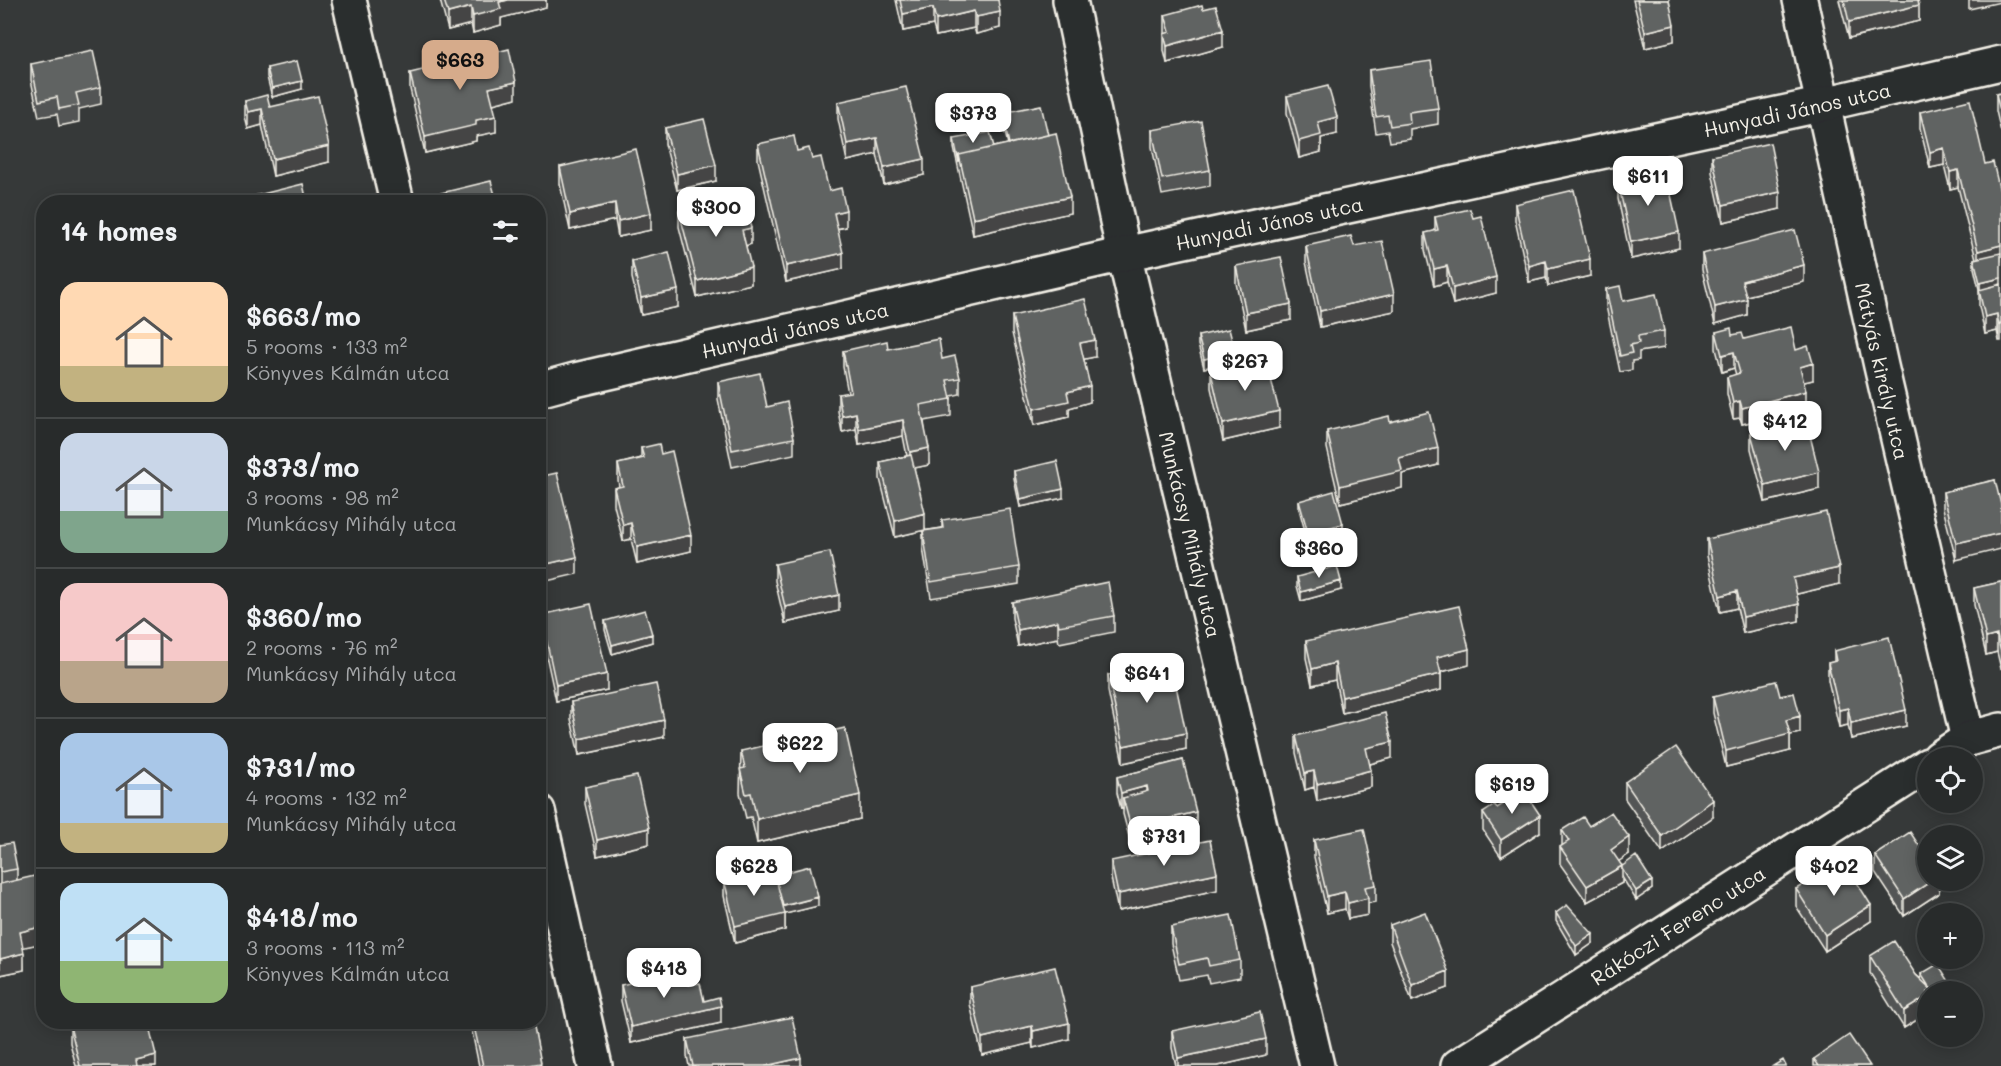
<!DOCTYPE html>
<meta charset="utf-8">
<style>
:root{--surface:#282b2b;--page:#343737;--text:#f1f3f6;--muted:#a5a7a9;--line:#444747;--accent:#d6ab8b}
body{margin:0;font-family:Mali,sans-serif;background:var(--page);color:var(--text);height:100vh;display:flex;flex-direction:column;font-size:22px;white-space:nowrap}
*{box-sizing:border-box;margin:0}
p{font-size:20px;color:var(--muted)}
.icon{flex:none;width:33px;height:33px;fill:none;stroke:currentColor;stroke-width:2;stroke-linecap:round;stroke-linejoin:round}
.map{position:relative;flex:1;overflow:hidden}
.drawer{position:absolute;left:36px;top:195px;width:510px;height:834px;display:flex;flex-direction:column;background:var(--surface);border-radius:24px;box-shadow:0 3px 15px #0003,0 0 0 2px var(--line)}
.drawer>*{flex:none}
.buttons{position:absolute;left:1917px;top:747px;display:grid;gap:12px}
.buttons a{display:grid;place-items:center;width:66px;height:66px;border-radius:50%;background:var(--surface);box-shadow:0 3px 15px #0003,0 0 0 2px var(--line);font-size:30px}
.price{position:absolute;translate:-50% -51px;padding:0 14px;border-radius:12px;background:#fff;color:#222;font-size:20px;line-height:39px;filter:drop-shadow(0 2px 3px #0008)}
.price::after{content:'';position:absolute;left:50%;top:36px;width:18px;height:14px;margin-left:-9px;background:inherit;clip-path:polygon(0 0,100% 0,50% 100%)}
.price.current{background:var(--accent);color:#111}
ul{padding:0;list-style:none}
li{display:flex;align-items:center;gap:18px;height:150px;padding:0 24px}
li+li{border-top:2px solid var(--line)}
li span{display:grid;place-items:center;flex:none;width:168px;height:120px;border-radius:18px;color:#555}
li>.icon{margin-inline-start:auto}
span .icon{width:72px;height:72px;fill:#fffc;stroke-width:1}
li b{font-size:26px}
h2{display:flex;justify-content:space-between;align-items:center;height:72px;padding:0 24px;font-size:26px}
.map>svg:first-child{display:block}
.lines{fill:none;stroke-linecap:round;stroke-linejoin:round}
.minor-casing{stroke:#f4f1e8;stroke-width:38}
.minor{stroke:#2a2d2e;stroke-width:33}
.wall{fill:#535554;stroke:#f4f1e8;stroke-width:1.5}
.shaded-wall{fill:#444545;stroke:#f4f1e8;stroke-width:1.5}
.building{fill:#616362;stroke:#f4f1e8;stroke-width:1.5}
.labels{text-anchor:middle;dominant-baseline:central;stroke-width:4.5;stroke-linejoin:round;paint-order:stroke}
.street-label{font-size:20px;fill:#f4f1e8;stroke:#2a2d2e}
</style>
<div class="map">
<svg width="2001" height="1066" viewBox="0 0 2001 1066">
<rect width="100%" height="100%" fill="#363939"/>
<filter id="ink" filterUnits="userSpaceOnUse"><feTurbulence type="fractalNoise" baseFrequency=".0167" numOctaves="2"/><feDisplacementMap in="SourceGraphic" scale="12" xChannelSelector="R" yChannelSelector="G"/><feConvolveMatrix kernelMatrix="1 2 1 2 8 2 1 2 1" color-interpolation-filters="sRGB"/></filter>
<g filter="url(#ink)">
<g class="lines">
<!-- minor casing -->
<g class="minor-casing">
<g id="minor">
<path d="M349,0l48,202"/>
<path id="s1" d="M1070,0l54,254 193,812"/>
<path id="s2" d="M1800,0l81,366 87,373"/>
<path id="s3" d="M538,390l37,-10 549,-126 700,-150 177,-41"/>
<path d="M1939,758l29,-19 33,-9"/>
<path d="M538,811l57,255"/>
<path id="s4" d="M1458,1066l470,-301"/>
</g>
</g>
<!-- minor -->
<use href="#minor" class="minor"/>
</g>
<!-- wall -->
<path class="wall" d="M440,0h106v7l-45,11v7l-28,8 -2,-9 -23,6z
M896,0h102l2,28 -24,6 -2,-6 -38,8 -3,-11 -30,6z
M1633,0h36l5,41 -29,7z
M1839,0h79l1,21 -70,17z
M1165,15l58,32 -56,16 -3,-12v-17h1z
M31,64l70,23v17l-22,5v13l-20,4 -2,-12 -18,3 -8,-37z
M267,68l35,21 -30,8 -5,-20z
M1369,70l69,38v16l-28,5v10l-20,3 -2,-11 -12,2 -7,-47z
M410,73l106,25 -23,6 3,28 -20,4v5l-51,12 -15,-64z
M2001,93v39l-5,-21v-17z
M1287,96l50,38 -16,4v14l-22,6 -12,-45z
M245,101l25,6 59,55 -56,14 -11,-51 -14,4 -3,-12z
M838,102l86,73 -40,10 -7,-31 -30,7 -9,-42z
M1920,112l65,52 16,32 -2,145 -2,-10 -12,3 -6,-28v-17l-5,-21v-9h2l-18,-72 -8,2 -6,-24 -14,3 -10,-40z
M1002,113l46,22 22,78 -97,22 -19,-87v-9l40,8 14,-3 -6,-22z
M665,128l51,53 -39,9 -12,-46z
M1152,130l58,40v16l-48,9 -10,-48z
M758,144l39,7 15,8 34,68 -9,2 6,40 -57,13 -28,-122z
M1712,156l68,53 -57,13 -11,-50z
M560,167l91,63 -33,7 -3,-17 -45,10 -10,-46z
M1618,182l61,66 -48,11 -13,-60z
M1515,204l75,72 -42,10 -2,-8 -17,4 -14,-62z
M679,211l59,3 13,30 -5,2 5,38 -54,13 -18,-70z
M1435,217l38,1 23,75 -43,11 -6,-22 -13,4 -9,-36v-17l10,-2z
M1306,246h48l40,65 -74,16 -14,-65z
M1702,254l102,28 -58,14 1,19 -32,9 -13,-54z
M632,261l46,46 -37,8 -9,-37z
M1236,266l55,54 -45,10 -10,-47z
M1606,289l58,42v17l-25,4v8l-7,1v9l-12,2 -14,-66z
M1012,316l83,41 -11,2 6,43 -21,6v9l-35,8 -22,-92z
M1716,332l16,3 12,4 52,11 17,30 -9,2 2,26 -64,16 -2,-6 -7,1 -6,-25v-17l9,-2 -2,-7 -12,4 -6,-23z
M1198,336l37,24 -31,8 -6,-23z
M888,349l54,10 18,19v16l-9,2v20l-27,5 5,44 -15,3 11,62 -30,7 -15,-58v-17l27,-6 -4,-20 -44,9 -3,-16 -14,3 -4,-21v-17l10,-1 -5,-26v-16z
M1211,372l68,56 -56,13 -12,-53z
M718,382l49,25 27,31v16l-62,13 -14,-68z
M44,383v25l-3,-8v-16z
M1390,422l48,43 -36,9v14l-62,15 -13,-55v-17z
M1751,433l68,56 -54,13 -14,-53z
M641,448l20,6 30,97 -54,13 -6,-25 -8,2 -9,-36v-17l5,-1 -1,-7v-16l23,-6z
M1014,471l49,27 -43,9 -6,-28z
M1995,480l-39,80 -13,-52v-16z
M1299,501l44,31 -35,10 -9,-33z
M942,520l77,47v17l-88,14 -8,-50v-17l19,-3z
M1707,539l132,45 -42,10 2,27 -56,12 -6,-25 -17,4 -13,-56z
M775,564l64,47 -54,12 -10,-42z
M1297,577l44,13 -40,11 -4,-15z
M2001,582v87l-4,-17 -11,3 -12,-50v-17z
M1012,602l102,14v16l-55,11 -1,-5 -40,8 -6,-28z
M541,615l66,75 -51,11 -15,-69z
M605,621l47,21 -40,12 -7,-24z
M1306,641l163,24 -28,7v18l-99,23 -7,-33 -23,5 -6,-27z
M1834,651l72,75 -55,13 -3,-14 -9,2 -11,-47v-17l6,-1z
M1108,675l78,74 -63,14 -15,-72z
M1780,696l20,37 -10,2v16l-64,16 -13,-54v-16z
M571,702l93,35 -85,18 -8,-36z
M1296,736l96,22 -22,6 1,23 -54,14 -3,-14 -9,3 -9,-37z
M797,739l63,80 -103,24 -6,-26 -5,1 -6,-25 1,-42 42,3 14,-4z
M1183,760l13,68 -65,16 -8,-30v-5h-2l-4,-16v-16z
M1625,782l88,35 -51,35 -37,-53z
M585,787l64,57 -52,12 -12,-52z
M1497,808l43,24 -39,25 -18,-27v-17z
M1589,826l40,28 -11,7 4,5 30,23 -16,11 -14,-23v6l-35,19 -27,-38v-17l2,-1v-16z
M1314,840l62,45v17l-8,1v12l-20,4 -3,-10 -18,4 -13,-56z
M0,845l17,24v11l27,17v46l-21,4 1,23 -24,5z
M1875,855l64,25v13l-35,23 -29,-44z
M1111,861l106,29 -99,21 -7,-33z
M775,875l43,31 -33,8v16l-50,13 -11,-47v-17z
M1796,889l75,32 -46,30 -29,-45z
M1556,913l37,30 -17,12 -20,-34z
M1390,925l58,63 -36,13 -22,-59z
M1171,927l69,33v17l-31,6 -2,-8 -28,5 -8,-36z
M1870,956l46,19 5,4v-5l31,18h-24v21l-24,15 -34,-55z
M621,985h68l15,16 17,22 -90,20 -10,-42z
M970,987l99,52 -36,9 -1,-5 -50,12 -12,-51z
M470,1022h63l8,44h-62z
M70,1026l86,40h-80l-6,-23z
M1172,1031l94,24 -48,11h-42l-4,-18z
M687,1039l114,27h-112l-2,-10z
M1814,1059l56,7h-56z"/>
<!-- shaded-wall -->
<path class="shaded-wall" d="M508,0h38v7l-45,11v7l-28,8v-17l26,-14z
M1969,0h32v2l-32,7z
M1919,5v16l-70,17v-16z
M471,7v17l-23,6v-17z
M933,8v17l-30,6v-17z
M974,11v17l-38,8v-16z
M1000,12v16l-24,6v-17z
M1674,25v16l-29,7v-16z
M1223,30v17l-56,16v-17z
M302,81v8l-30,8v-9z
M516,82v16l-27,7v-17z
M262,109v16l-14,4v-17z
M496,116v16l-20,4v5l-51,12v-16l51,-17z
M1337,117v17l-16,4v14l-22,6v-17l19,-19z
M877,138v16l-30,7v-17z
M329,146v16l-56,14v-17z
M1944,148v17l-14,3v-16z
M924,159v16l-40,10v-17z
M716,165v16l-39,9v-16z
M1958,170v17l-8,2v-17z
M1780,192v17l-57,13v-17z
M1070,197v16l-97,22v-17z
M615,203v17l-45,10v-16z
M846,210v17l-12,2v-16z
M651,213v17l-33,7v-16z
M751,228v16l-9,3v-17z
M1679,232v16l-48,11v-17z
M2001,245v16l-23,6v-16z
M843,253v16l-57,13v-16z
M1590,259v17l-42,10v-17z
M1546,261v17l-17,4v-16z
M1804,265v17l-62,15v-16z
M1447,266v16l-13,4v-17z
M751,267v17l-54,13v-16z
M1496,277v16l-43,11v-16z
M2001,278v9l-21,5v-9z
M678,290v17l-37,8v-17z
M1394,294v17l-74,16v-16z
M1747,299v16l-32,9v-17z
M1291,304v16l-45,10v-17z
M1997,314v17l-12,3v-17z
M2001,324v17h-2v-16z
M1095,340v17l-15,3v-17z
M1235,352v8l-31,8v-9z
M1734,352v16l-12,4v-17z
M1813,363v17l-13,3v-16z
M1090,386v16l-21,6v9l-35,8v-16l33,-17z
M1806,391v17l-64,16v-16z
M1740,401v17l-7,1v-16z
M1279,411v17l-56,13v-17z
M856,413v16l-14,3v-16z
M903,420v16l-44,9v-16z
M929,448v17l-19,4v-17z
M1438,448v17l-36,9v14l-62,15v-17l59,-28z
M1819,472v17l-54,13v-16z
M1063,489v9l-43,9v-8z
M925,513v17l-30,7v-16z
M631,523v16l-8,2v-16z
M1343,524v8l-35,10v-9z
M2001,533v16l-45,11v-17z
M691,535v16l-54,13v-17z
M577,557v17l-39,9v-17z
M1839,568v16l-46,11v-17z
M1341,581v9l-40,11v-9z
M1737,591v17l-17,4v-16z
M839,595v16l-54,12v-16z
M1799,604v17l-56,12v-16z
M1058,621v17l-40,8v-16z
M652,634v8l-40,12v-9z
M1997,635v17l-11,3v-17z
M1469,649v16l-32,8v-16z
M1335,663v17l-23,5v-16z
M607,674v16l-51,11v-16z
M1441,674v16l-99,23v-16z
M1848,708v17l-9,2v-17z
M1906,710v16l-55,13v-16z
M1800,716v17l-10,2v16l-64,16v-16l60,-31z
M664,720v17l-85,18v-16z
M1186,733v16l-63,14v-17z
M1392,742v16l-26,7v-17z
M1371,770v17l-54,14v-17z
M1314,771v16l-9,3v-17z
M1147,786v16l-24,-4v11h-2v-16z
M860,795v24l-103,24v-24z
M1713,800v17l-51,35v-16z
M1196,812v16l-65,16v-16z
M1540,815v17l-39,25v-17z
M649,828v16l-52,12v-16z
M1629,837v17l-18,13v-17z
M1622,866v17l-35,19v-16z
M1217,873v17l-99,21v-17z
M1933,880h6v13l-35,23v-17z
M1652,881v8l-16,11v-9z
M1345,892v17l-18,4v-17z
M818,897v9l-33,8v16l-50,13v-17l46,-19z
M1368,898v17l-20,4v-16z
M1871,905v16l-46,30v-16z
M44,926v17l-24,5v-16z
M1593,934v9l-17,12v-9z
M24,953v17l-24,5v-16z
M1448,971v17l-36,13v-16z
M1952,986v6h-9z
M1928,996v17l-24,15v-17z
M721,1006v17l-90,20v-16z
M1069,1023v16l-36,9v-17z
M1032,1026v17l-50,12v-17z
M1266,1039v16l-48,11h-40v-8z
M156,1055v11h-20v-6z
M801,1058v8h-36z"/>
<!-- building -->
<path class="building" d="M444,0h64l-9,2 2,7 -28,7 -2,-9 -23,6z
M900,0h98l2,12 -24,5 -2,-6 -38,9 -3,-12 -30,6z
M1637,0h32l5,25 -29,7z
M1844,0h74l1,5 -70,17z
M1202,5l1,4 13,-3 7,24 -56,16 -3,-12 6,-2 -5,-17z
M509,49l7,33 -27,6 7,28 -20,4v5l-51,12 -15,-64z
M93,51l8,36 -25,6 3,12 -20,4 -2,-12 -18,4 -8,-37z
M297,61l5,20 -30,7 -5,-20z
M1431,61l7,47 -29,4 1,11 -20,3 -2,-11 -12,2 -7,-47z
M1328,86l9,31 -19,5 3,13 -22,6 -12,-45z
M906,87l18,72 -40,9 -7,-30 -30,6 -9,-42z
M2001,93v22l-5,-21z
M267,95l3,12 48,-11 11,50 -56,13 -11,-50 -14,3 -3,-11z
M1970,100l15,64 8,-2 8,34v49l-23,6 -20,-81 -8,2 -6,-24 -14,4 -10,-40z
M1041,105l7,30 -39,9 -7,-31z
M704,119l12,46 -39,9 -12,-46z
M1201,121l9,49 -48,9 -10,-49z
M990,132l4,15 -35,8v8l-5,-24z
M1056,133l14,64 -97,21 -14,-63z
M794,136l3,15 12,-3 3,11 9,-2 8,34 12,-3 5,22 -12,3 9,40 -57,13 -28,-122z
M1770,143l10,49 -57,13 -11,-49z
M636,149l15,64 -33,8 -3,-18 -45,11 -10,-47z
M1666,172l13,60 -48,10 -13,-60z
M491,181l6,21h-53l-3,-9z
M303,184l4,18h-73v-1z
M1574,190l16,69 -42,10 -2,-8 -17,5 -14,-62z
M733,196l5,18 9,-3 4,17 -9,2 9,37 -54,14 -18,-70z
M1470,209l3,9 8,-2 15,61 -43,11 -6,-22 -13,3 -9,-36 13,-3 -3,-13z
M1795,230l9,35 -62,16 5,18 -32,8 -13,-53z
M1351,236l3,10 28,-5 12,53 -74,17 -14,-65z
M669,252l9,38 -37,8 -9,-37z
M2001,253v25l-21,5 -6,-24z
M1281,257l10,47 -45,9 -10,-47z
M2001,284v40l-2,1 -2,-11 -12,3 -6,-27z
M1620,286l3,15 33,-7 8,37 -26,5 1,7 -9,2 2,8 -12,3 -14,-67z
M1085,299l10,41 -15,3 10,43 -23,6 2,9 -35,8 -22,-93z
M1791,327l5,23 12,-4 5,17 -13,4 6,24 -64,17 -2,-7 -7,2 -6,-26 13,-4 -6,-21 -12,3 -6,-23 15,-4 1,7 10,-2 2,6z
M1229,329l6,23 -31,7 -6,-23z
M939,339l3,20 13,-3 5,22 -13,2 4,19 -31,6 9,43 -19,4 -7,-32 -44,9 -3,-16 -14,3 -4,-22 13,-2 -8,-41 44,-10 1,8z
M1266,359l13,52 -56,13 -12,-52z
M760,373l7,34 20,-5 7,36 -62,12 -14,-68z
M1429,412l9,36 -39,10 3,13 -62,15 -13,-55 62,-15 1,6z
M1806,419l13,53 -54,14 -14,-53z
M659,444l2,10 11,-3 19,84 -54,12 -6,-24 -8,2 -9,-37 9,-2 -5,-22 26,-6 -3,-10z
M911,455l14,58 -30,8 -15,-59z
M1057,461l6,28 -43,10 -6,-28z
M557,473l20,84 -39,9v-89z
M1995,480l6,25v28l-45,10 -13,-51z
M1334,491l9,33 -35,9 -9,-32z
M1010,509l9,58 -88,15 -8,-51 20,-3 -1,-8z
M1826,512l13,56 -46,10 6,26 -56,13 -6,-26 -17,5 -13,-57z
M830,552l9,43 -54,12 -10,-43z
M1337,566l4,15 -40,11 -4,-15z
M1108,582l6,34 -55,10 -1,-5 -40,9 -6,-28z
M2001,582v71l-4,-18 -11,3 -12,-50z
M591,604l16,70 -51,11 -15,-70z
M1459,606l10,43 -32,8 4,17 -99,23 -7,-34 -23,6 -6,-28z
M645,610l7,24 -40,11 -7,-24z
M1889,637l17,73 -55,13 -3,-15 -9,2 -11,-47 8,-2 -2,-10z
M1171,662l15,71 -63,13 -15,-71z
M1776,681l4,15 14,-3 6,23 -14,4 4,14 -64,17 -13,-54z
M656,684l8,36 -85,19 -8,-37z
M1385,713l7,29 -26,6 5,22 -54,14 -3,-13 -9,2 -9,-37z
M845,728l15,67 -103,24 -6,-26 -5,1 -6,-25 5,-1 -4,-17 40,-9 2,12 16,-4 -2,-11z
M1676,747l37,53 -51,36 -37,-54z
M1183,760l13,52 -65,16 -8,-30 25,-7 -1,-5 -26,7 -4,-16z
M637,776l12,52 -52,12 -12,-53z
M1524,791l16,24 -39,25 -18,-27 12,-8 2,3z
M1611,812l18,25 -18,13 11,16 -35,20 -27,-39 9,-6 -7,-11 21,-13 6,9z
M1364,829l12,56 -11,2 3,11 -20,5 -3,-11 -18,4 -13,-56z
M1910,832l18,27v21h5l-29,19 -29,-44z
M1210,840l7,33 -99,21 -7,-33z
M12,843l5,26 -17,3v-27z
M1636,856l16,25 -16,10 -14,-22v-3l-1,1z
M1843,860l28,45 -46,30 -29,-46z
M810,866l8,31 -35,9 -8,-31z
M773,867l12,47 -50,12 -11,-47z
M39,875l5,22v29l-24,6 4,21 -24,6v-75z
M1567,905l26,29 -17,12 -20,-33z
M1425,912l23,59 -36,14 -22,-60z
M1231,915l9,45 -31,6 -2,-8 -28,6 -8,-37z
M1894,941l22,34 18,17h-6v4l-24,15 -34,-55z
M1938,964l14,22 -9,6h-9l-6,-7 -7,-11z
M1055,967l14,56 -36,8 -1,-5 -50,12 -12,-51z
M685,970l4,15 11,-2 4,18 15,-4 2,9 -90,21 -10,-42z
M1260,1012l6,27 -88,19 -6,-27z
M792,1017l9,41 -36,8h-72l-6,-27z
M91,1022h57l8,33 -20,5 1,6h-57l-10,-40z
M473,1022h60l8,41 -17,3h-41z
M1849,1035l21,31h-51l-5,-7z
M1783,1060l3,6h-13z"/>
</g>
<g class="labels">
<!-- street labels -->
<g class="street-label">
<text stroke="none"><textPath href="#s3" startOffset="1290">Hunyadi János utca</textPath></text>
<text stroke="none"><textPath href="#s3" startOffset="750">Hunyadi János utca</textPath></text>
<text stroke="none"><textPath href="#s3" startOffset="264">Hunyadi János utca</textPath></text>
<text stroke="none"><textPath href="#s2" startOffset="380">Mátyás király utca</textPath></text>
<text stroke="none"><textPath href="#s1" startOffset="548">Munkácsy Mihály utca</textPath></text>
<text stroke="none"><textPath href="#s4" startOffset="261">Rákóczi Ferenc utca</textPath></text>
</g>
</g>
</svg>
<div class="buttons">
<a><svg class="icon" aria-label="locate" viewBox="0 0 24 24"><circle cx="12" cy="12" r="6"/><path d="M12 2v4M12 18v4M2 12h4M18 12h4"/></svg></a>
<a><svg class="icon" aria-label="layers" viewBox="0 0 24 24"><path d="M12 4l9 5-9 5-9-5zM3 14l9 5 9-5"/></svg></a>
<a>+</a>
<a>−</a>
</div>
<b class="price current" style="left:460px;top:91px">$663</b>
<b class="price" style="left:973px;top:144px">$373</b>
<b class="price" style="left:1648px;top:207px">$611</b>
<b class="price" style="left:716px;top:238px">$300</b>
<b class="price" style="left:1245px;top:392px">$267</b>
<b class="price" style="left:1785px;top:452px">$412</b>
<b class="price" style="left:1319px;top:579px">$360</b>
<b class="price" style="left:1147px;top:704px">$641</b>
<b class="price" style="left:800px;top:774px">$622</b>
<b class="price" style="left:1512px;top:815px">$619</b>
<b class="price" style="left:1164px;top:867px">$731</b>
<b class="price" style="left:754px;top:897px">$628</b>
<b class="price" style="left:1834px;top:897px">$402</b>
<b class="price" style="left:664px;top:999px">$418</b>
<section class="drawer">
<h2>14 homes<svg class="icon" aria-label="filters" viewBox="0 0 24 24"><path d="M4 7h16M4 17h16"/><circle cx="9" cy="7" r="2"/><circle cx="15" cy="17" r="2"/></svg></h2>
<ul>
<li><span style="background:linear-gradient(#ffd9b3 70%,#c2b280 0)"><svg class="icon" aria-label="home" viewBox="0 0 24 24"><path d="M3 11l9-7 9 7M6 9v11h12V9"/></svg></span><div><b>$663/mo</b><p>5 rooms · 133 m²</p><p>Könyves Kálmán utca</p></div></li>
<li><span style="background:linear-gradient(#c9d6e8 65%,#7fa58c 0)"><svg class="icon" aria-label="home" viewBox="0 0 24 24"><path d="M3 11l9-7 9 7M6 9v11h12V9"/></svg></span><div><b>$373/mo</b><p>3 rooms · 98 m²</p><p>Munkácsy Mihály utca</p></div></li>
<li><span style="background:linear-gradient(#f6c9c9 65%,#b9a48a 0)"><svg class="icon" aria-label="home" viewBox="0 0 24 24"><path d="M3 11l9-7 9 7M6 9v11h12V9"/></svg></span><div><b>$360/mo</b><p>2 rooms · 76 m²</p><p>Munkácsy Mihály utca</p></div></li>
<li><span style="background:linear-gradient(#a9c7e8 75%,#c2b280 0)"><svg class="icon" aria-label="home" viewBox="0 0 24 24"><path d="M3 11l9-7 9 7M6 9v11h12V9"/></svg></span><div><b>$731/mo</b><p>4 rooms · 132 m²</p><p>Munkácsy Mihály utca</p></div></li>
<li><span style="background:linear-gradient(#bfe0f5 65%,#8fb573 0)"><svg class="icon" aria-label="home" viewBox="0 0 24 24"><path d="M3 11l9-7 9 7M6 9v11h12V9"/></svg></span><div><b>$418/mo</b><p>3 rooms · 113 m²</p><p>Könyves Kálmán utca</p></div></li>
</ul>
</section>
</div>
